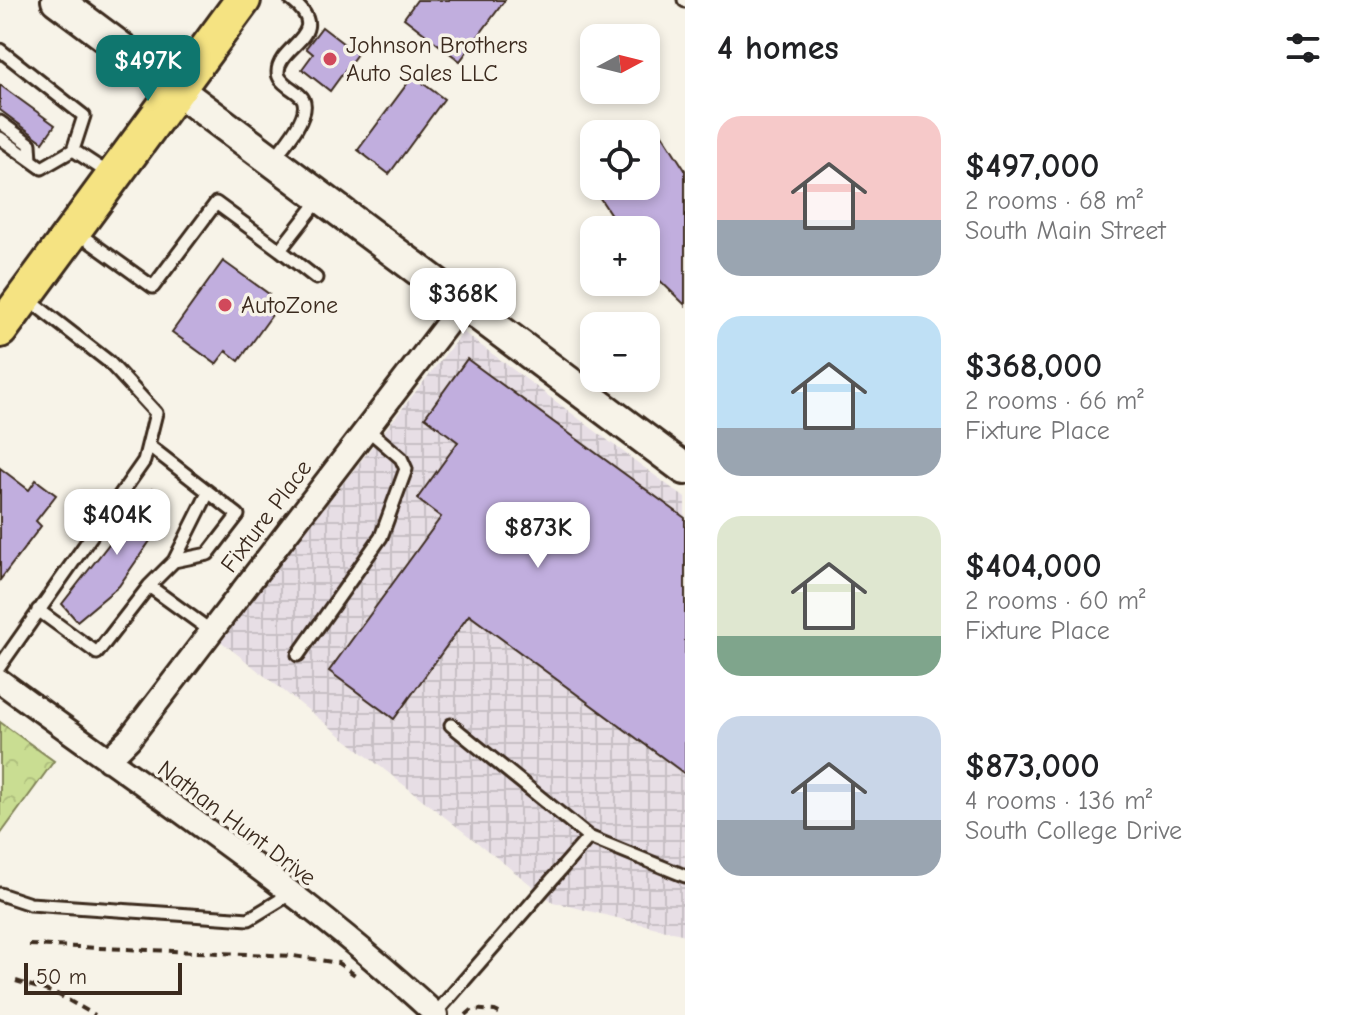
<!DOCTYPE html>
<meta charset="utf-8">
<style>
:root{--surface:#fff;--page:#f6f6f6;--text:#202124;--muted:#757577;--accent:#0f766e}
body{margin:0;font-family:"Comic Neue",sans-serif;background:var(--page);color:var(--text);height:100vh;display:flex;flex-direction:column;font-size:30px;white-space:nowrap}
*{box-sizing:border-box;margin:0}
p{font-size:26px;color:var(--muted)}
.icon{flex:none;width:44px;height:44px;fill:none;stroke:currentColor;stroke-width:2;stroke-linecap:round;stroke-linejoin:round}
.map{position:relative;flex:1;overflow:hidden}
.side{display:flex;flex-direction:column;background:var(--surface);width:672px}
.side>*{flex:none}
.needle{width:52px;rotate:83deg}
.fabs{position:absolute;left:580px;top:24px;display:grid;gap:16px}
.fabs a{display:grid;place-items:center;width:80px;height:80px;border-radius:16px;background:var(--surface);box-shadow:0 4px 12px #0003;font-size:40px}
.scale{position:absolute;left:24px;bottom:20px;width:158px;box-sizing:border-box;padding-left:8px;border:4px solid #3b2a1e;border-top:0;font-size:22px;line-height:28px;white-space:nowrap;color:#3b2a1e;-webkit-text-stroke:6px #f7f3e8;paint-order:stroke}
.price{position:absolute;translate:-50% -68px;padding:0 18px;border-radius:16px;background:#fff;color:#222;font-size:26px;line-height:52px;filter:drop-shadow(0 2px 4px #0008)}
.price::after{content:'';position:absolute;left:50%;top:48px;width:24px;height:18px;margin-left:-12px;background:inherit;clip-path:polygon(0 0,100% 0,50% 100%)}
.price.active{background:var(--accent);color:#fff}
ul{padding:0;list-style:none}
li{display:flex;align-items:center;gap:24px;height:200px;padding:0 32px}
li span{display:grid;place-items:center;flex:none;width:224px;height:160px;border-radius:24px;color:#555}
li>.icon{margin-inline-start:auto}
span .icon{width:96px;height:96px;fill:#fffc;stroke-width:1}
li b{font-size:34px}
h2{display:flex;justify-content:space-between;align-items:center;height:96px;padding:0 32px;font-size:34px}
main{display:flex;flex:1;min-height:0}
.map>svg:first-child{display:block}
.industrial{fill:url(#industrial-grid)}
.park{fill:url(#park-crowns);stroke:#828458;stroke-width:2}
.building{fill:#c1aede;stroke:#3b2a1e;stroke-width:2}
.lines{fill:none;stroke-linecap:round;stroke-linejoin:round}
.lane-casing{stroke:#3b2a1e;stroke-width:17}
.street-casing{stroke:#3b2a1e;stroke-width:28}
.secondary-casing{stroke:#3b2a1e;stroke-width:36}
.primary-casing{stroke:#3b2a1e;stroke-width:40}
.path{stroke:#3b2a1e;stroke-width:4;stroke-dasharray:8 6;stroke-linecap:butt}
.lane{stroke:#f7f3e8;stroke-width:11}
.street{stroke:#f7f3e8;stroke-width:22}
.secondary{stroke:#f7f3e8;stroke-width:30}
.primary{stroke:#f5e382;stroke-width:34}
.poi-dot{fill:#d1495b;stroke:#f7f3e8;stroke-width:3}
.labels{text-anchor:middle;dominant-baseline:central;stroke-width:7;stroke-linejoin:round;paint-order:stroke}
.poi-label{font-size:24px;fill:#3b2a1e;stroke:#f7f3e8;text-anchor:start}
.street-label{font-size:24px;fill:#3b2a1e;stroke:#f7f3e8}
</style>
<main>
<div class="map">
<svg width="685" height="1015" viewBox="0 0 685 1015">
<defs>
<pattern id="industrial-grid" width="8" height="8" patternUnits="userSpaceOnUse" patternTransform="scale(2)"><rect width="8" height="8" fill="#e7dee5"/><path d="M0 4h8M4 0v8" fill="none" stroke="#c7bfc4"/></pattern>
<pattern id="park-crowns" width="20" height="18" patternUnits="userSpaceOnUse" patternTransform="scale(2)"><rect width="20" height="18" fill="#c9dd92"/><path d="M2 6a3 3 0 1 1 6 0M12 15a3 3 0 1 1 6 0" fill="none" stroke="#aebe7d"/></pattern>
</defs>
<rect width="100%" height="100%" fill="#f7f3e8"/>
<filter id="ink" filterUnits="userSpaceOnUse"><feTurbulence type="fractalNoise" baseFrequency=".0125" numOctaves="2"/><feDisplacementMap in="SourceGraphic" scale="16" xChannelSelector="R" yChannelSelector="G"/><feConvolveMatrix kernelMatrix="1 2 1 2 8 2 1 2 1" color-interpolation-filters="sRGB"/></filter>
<g filter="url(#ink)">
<!-- industrial -->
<path class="industrial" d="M463,332l222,166v437l-132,-33 -334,-262z"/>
<!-- park -->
<path class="park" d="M0,722l54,39 -54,74z"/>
<!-- building -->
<path class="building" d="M417,0h88l-45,61 -56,-43z
M322,27l35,27 -27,37 -28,-22 11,-15 -7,-6z
M413,76l31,23 -55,75 -31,-24z
M0,85l55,40 -12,17 -43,-32z
M662,134l23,36v135l-39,-38v-37h-25l-29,-44h54v-41z
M223,261l46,33 -9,11 12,10 -33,46 -13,-10 -10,13 -44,-32z
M467,359l218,159v256l-216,-159 -75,104 -65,-48 112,-154 -24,-18 41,-57 -33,-25z
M0,468l29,22 7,-10 20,15 -20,26 5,5 -41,54z
M152,489l16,12 -16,37 -33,48 -42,35 -15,-17z"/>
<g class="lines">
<!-- lane casing -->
<g class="lane-casing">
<path id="lane" d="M684,0l1,1
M0,50l84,66 -11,34 38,25
M0,122l30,22 1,16
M0,138l42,30 31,-18
M273,159c10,-12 38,-43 30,-60 -2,-4 -10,-9 -14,-12 -5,-4 -11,-8 -11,-15 0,-27 57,-38 13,-72
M75,231l78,56 63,-84 64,47 39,-50
M280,250l36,28
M148,445l90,70 -30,39 -34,7
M149,586l25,-25 34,-68
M38,610l59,43 52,-67 62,45
M298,655l83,-118 25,-68 -5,-11 -35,-30
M0,666l144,-205 12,-48 -47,-51 -81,-63
M451,725l138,112
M0,894l30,10 219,15 41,-25
M435,1014l154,-177 96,39"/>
</g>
<!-- street casing -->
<g class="street-casing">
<path id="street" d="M0,681c145,107 305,211 436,334
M108,760l21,-21 335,-437"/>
</g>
<!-- secondary casing -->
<g class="secondary-casing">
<path id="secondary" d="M57,0l628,469"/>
</g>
<!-- primary casing -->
<g class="primary-casing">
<path id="primary" d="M0,330l243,-330"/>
</g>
<!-- path -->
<path class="path" d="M29,945l265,11 44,7 20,14
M16,981l41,13 38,21
M466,1015l7,-6 22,2 8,4"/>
<!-- lane -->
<use href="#lane" class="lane"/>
<!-- street -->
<use href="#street" class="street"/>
<!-- secondary -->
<use href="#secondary" class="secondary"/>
<!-- primary -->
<use href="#primary" class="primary"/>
</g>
</g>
<!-- markers -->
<g class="poi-dot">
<circle cx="330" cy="59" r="8"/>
<circle cx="225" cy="305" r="8"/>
</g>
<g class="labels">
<!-- poi labels -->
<g class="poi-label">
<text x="346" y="45">Johnson Brothers<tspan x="346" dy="28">Auto Sales LLC</tspan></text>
<text x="241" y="305">AutoZone</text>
</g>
<!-- street labels -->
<g class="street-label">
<text transform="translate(266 516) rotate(-53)">Fixture Place</text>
<text transform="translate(237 823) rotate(37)">Nathan Hunt Drive</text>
</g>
</g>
</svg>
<div class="fabs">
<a><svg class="needle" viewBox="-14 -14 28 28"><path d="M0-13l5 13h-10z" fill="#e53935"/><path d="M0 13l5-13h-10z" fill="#757577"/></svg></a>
<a><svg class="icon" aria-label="locate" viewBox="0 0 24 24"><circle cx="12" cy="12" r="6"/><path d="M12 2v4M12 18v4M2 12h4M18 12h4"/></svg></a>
<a>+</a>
<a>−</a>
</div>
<div class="scale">50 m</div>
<b class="price active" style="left:148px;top:103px">$497K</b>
<b class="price" style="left:463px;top:336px">$368K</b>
<b class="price" style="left:117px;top:557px">$404K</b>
<b class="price" style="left:538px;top:570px">$873K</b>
</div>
<section class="side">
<h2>4 homes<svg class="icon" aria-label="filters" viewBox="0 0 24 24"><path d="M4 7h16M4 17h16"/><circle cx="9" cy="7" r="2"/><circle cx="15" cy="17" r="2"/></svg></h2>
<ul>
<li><span style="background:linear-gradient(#f6c9c9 65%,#9aa5b1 0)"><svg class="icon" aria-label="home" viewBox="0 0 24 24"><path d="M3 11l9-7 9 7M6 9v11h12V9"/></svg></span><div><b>$497,000</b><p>2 rooms · 68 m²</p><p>South Main Street</p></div></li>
<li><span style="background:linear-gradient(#bfe0f5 70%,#9aa5b1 0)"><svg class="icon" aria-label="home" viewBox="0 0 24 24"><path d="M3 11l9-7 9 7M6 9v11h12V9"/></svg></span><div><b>$368,000</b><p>2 rooms · 66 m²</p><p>Fixture Place</p></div></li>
<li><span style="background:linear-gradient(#dfe7d0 75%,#7fa58c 0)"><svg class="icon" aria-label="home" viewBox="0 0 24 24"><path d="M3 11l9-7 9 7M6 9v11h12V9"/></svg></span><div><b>$404,000</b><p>2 rooms · 60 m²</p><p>Fixture Place</p></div></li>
<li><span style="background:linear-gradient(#c9d6e8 65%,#9aa5b1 0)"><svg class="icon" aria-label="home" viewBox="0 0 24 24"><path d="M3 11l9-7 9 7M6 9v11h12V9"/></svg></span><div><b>$873,000</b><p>4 rooms · 136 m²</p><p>South College Drive</p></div></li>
</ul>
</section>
</main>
